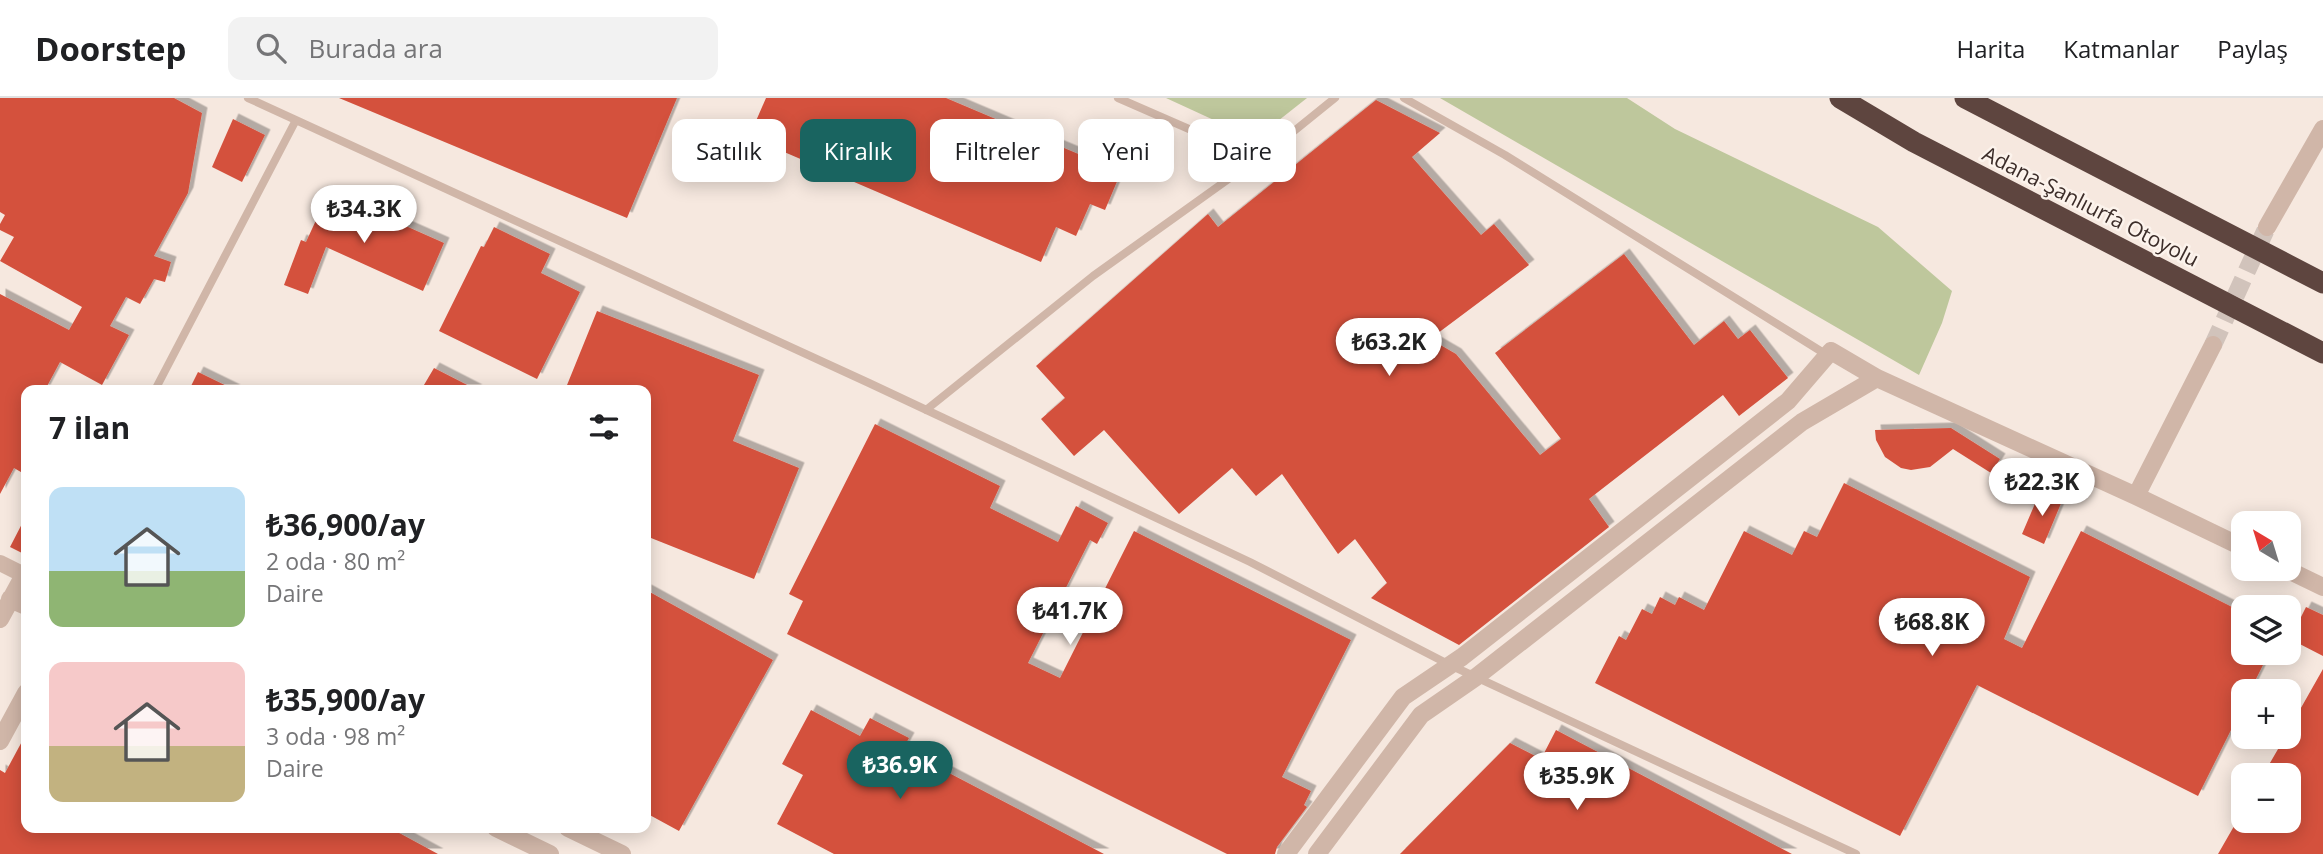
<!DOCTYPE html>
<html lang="tr">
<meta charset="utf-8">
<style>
:root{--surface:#fff;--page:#f2f2f2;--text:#202124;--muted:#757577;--line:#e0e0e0;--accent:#196460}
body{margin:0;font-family:"Open Sans",sans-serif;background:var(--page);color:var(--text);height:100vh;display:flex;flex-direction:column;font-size:26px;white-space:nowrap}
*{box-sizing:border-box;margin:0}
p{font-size:23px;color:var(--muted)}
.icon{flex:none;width:38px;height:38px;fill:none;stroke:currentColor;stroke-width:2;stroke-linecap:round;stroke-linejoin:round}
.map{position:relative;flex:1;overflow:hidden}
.details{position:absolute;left:21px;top:287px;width:630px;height:448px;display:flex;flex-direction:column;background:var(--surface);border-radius:14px;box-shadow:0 4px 18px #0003}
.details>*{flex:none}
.guide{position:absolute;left:672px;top:21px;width:665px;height:63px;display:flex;gap:14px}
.needle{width:46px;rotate:322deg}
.buttons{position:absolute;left:2231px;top:413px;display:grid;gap:14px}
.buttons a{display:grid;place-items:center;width:70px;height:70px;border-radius:14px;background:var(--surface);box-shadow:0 4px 18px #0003;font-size:35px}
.price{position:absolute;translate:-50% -60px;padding:0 16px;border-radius:24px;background:#fff;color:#222;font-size:23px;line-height:46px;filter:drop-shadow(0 2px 4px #0008)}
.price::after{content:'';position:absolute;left:50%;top:42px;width:21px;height:16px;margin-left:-10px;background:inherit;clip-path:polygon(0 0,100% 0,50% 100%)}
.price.current{background:var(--accent);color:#fff}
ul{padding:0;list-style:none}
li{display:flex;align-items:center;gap:21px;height:175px;padding:0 28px}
li span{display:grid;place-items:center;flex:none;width:196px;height:140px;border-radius:14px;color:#555}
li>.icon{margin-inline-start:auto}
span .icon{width:84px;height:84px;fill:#fffc;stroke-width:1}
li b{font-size:30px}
h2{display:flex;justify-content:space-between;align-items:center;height:84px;padding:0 28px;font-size:30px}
.tag{padding:0 24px;border-radius:14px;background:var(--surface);box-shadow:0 4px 18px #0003;font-size:24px;line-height:63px}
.tag.current{background:var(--accent);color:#fff}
header{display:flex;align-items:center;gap:42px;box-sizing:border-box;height:98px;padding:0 35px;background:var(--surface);border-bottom:2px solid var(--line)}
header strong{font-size:33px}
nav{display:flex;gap:38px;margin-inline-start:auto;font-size:24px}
.search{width:490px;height:63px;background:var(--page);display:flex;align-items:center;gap:18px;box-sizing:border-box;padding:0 24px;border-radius:14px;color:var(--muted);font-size:26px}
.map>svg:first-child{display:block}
.green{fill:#bec79c}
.building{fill:#d4513e;filter:url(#shadow)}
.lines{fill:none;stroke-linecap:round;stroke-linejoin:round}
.tertiary-tunnel{stroke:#d1c3bb;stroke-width:18;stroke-dasharray:18 9;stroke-linecap:butt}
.service{stroke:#d0b6a8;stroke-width:8}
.minor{stroke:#d0b6a8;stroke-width:16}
.tertiary{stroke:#d0b6a8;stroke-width:18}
.motorway{stroke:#5e453f;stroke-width:21}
.labels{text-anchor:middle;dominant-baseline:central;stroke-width:5;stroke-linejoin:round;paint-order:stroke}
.street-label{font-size:21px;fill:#3c2d29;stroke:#fcf3ec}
</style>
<header>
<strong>Doorstep</strong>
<div class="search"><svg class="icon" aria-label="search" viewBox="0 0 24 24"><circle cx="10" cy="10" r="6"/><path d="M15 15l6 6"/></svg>Burada ara</div>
<nav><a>Harita</a><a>Katmanlar</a><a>Paylaş</a></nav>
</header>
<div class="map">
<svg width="2323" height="756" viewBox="0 0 2323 756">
<defs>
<filter id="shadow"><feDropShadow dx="5.5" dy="-5.5" stdDeviation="0" flood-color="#0004"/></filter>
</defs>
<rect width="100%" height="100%" fill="#f6e8df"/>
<!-- green -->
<path class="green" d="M1166,0h141l-52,41z
M1440,0h187l48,31 203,98 74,64 -10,32 -23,52z"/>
<!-- building -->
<path class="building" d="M0,0h174l28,15 -14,80 -34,63 17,6 -6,20 -11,-3 -14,25 -14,-7 -16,29 19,9 -27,50 -42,-23 -15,28h-19v85l-12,-7 -14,26v-200l69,36 13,-23 -82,-46 14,-24 -14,-7v-6l5,-9 -5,-3z
M339,0h338l-50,120z
M766,0h180l175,74 -16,38 -15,-6 -14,32 -20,-9 -15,35 -292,-125z
M1376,2l64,33 -28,24 69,78 13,-11 35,41 -99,74 26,15 84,101 21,-16 -66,-86 129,-99 70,91 30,-24 14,18 12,-9 38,48 -49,38 -16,-21 -134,104 20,28 -150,118 -88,-47 16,-15 -32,-44 -17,15 -56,-80 -26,22 -24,-28 -53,46 -75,-84 -30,26 -33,-37 24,-21 -29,-32 172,-152 10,13z
M233,21l32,16 -23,47 -30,-15z
M329,94l115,51 -21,48 -97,-44 -18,47 -24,-9 17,-45 5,2z
M494,129l56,27 -9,19 39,19 -43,87 -98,-48 42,-85 3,1z
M597,213l162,64 -26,66 66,27 -45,111 -108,-43v-146h-81z
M434,270l43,22h-56z
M198,274l37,18h-46z
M875,326l125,62 -10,22 68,34 18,-36 32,17 -11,21 -7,-4 -62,123 32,15 74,-147 217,109 -69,137 29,14 -7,14 3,2 -30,40 -2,7h-48l-440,-220 16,-33 -14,-7z
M1951,330l49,31 -9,14 -38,-24 -23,18 -19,3 -10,-2 -16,-11 -9,-17 -1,-10z
M1844,385l186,94 -26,62 18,9 59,-117 163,82v40h25l-19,38h-6v13l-46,92 -221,-111 -77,151 -305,-153 24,-47 7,4 16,-31 10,5 8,-17 15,8 4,-8 25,13 40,-79 48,24 12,-24 13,6z
M2040,394l22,9 -18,43 -22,-10z
M26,418v39l-16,-8z
M646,492l127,70 -94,171 -33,-18z
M2306,509l17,8v41l-33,-17z
M2323,571v185h-105l19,-33h52v-46h-26l22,-38h4v-8z
M811,612l49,26 10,-18 39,20 -6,11 201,105h-270l-57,-30 26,-49 -21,-11z
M1556,632l236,124h-392l110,-111 31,16z
M26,636v94h364l48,26h-438v-84l5,3z"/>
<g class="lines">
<!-- tertiary-tunnel -->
<path class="tertiary-tunnel" d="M2213,247l54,-118"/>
<!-- service -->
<path class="service" d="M248,0l621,285 381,179 200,103 406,189
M1118,0l87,38 47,25
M1404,0l101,57 322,200
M155,292l141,-270
M926,312l167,-134 190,-136 52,-42"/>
<!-- minor -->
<path class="minor" d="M0,465l24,12"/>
<!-- tertiary -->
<path class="tertiary" d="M2267,129l56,-98
M2136,398l77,-151
M2286,471l37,18
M10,501l16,7
M0,521l24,-44 2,1
M0,643l26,-48
M496,730l54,26
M568,730l54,26
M1286,756l117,-157 59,-40 326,-256 43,-50 46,27 259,118 108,52
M1317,756l104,-139 55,-38 326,-255 75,-44"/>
<!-- motorway -->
<path class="motorway" d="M1840,0l74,44 409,211
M1965,0l358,185"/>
</g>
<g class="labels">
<!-- street labels -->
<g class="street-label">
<text transform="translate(2091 108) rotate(27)">Adana-Şanlıurfa Otoyolu</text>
</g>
</g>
</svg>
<div class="buttons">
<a><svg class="needle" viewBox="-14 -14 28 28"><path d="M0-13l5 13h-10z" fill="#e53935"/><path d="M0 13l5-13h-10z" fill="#757577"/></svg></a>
<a><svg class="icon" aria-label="layers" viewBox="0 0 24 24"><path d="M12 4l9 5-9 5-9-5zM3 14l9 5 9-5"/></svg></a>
<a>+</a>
<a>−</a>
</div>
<b class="price" style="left:364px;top:147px">₺34.3K</b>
<b class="price" style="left:1389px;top:280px">₺63.2K</b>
<b class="price" style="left:2042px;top:420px">₺22.3K</b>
<b class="price" style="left:1070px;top:549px">₺41.7K</b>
<b class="price" style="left:1932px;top:560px">₺68.8K</b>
<b class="price current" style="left:900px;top:703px">₺36.9K</b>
<b class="price" style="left:1577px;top:714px">₺35.9K</b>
<div class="guide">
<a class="tag">Satılık</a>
<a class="tag current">Kiralık</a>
<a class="tag">Filtreler</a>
<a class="tag">Yeni</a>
<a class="tag">Daire</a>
</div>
<section class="details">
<h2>7 ilan<svg class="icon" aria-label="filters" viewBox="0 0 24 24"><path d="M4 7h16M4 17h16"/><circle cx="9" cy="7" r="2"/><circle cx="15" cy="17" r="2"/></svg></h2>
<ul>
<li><span style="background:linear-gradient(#bfe0f5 60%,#8fb573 0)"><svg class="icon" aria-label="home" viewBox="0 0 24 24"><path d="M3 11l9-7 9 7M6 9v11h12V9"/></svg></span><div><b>₺36,900/ay</b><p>2 oda · 80 m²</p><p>Daire</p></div></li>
<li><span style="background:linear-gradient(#f6c9c9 60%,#c2b280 0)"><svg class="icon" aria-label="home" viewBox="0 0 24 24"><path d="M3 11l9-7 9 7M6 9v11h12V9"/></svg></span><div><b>₺35,900/ay</b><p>3 oda · 98 m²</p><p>Daire</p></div></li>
</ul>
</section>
</div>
